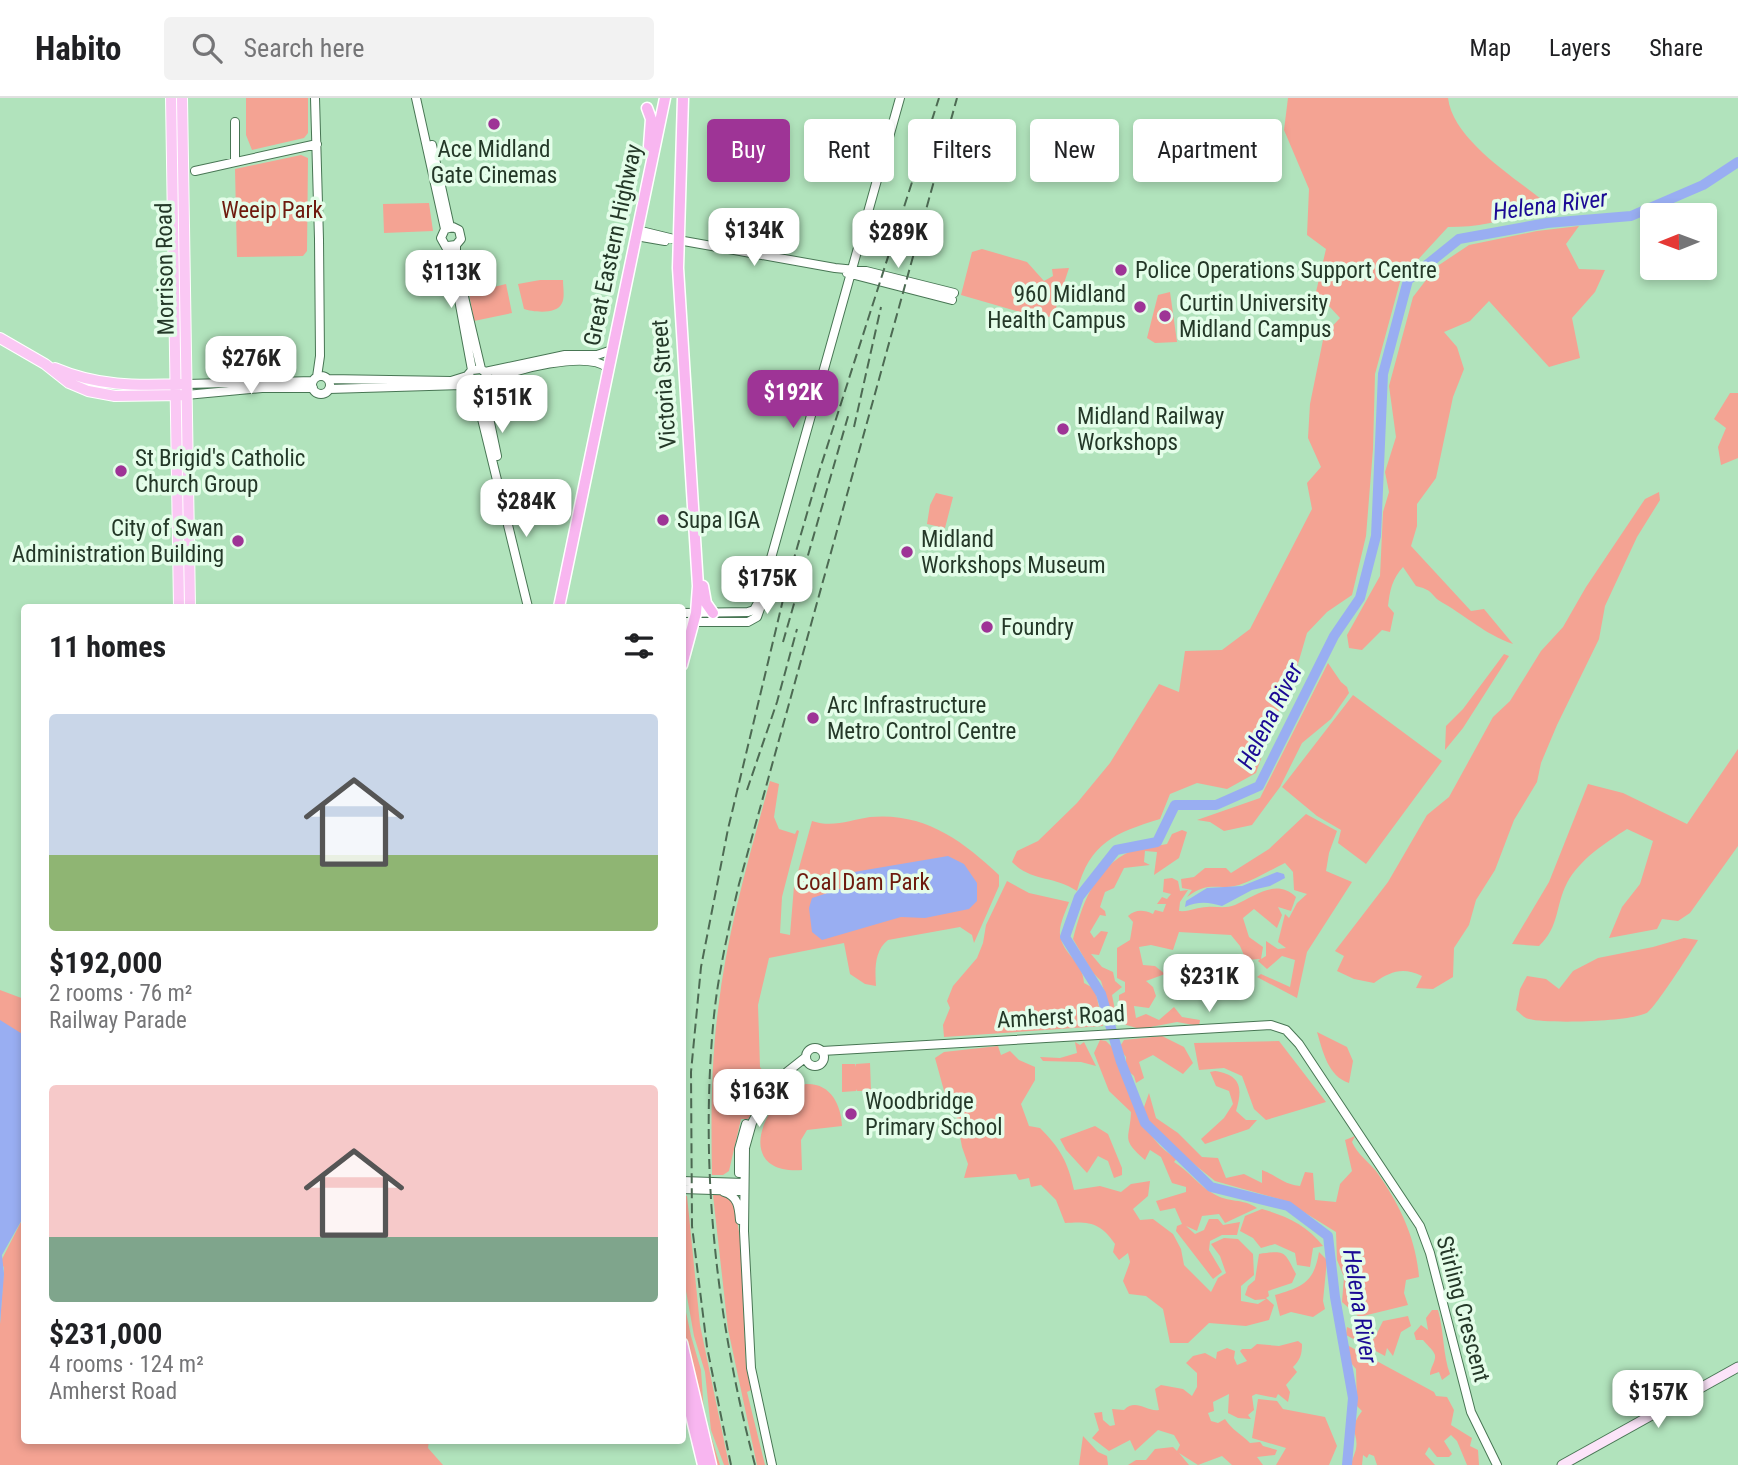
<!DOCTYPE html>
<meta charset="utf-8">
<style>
:root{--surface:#fff;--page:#f2f2f2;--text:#202124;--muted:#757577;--line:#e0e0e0;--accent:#9e3496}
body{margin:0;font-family:"Roboto Condensed",sans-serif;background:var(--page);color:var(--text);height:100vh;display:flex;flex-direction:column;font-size:26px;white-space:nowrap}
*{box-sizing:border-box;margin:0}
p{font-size:23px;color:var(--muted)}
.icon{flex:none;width:38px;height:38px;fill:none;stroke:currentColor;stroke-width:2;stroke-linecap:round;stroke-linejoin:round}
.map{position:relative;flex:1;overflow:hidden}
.panel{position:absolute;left:21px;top:506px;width:665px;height:840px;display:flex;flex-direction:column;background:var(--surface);border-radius:7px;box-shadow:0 4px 10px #0003}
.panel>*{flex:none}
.hud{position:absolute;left:707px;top:21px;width:665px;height:63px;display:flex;gap:14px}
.needle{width:46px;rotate:269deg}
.tools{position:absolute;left:1640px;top:105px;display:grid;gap:14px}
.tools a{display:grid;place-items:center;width:77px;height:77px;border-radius:7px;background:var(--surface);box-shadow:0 4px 10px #0003;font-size:35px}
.price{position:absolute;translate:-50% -60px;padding:0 16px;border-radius:14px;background:#fff;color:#222;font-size:23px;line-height:46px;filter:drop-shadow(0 2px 4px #0008)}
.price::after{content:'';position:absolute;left:50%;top:42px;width:21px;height:16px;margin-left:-10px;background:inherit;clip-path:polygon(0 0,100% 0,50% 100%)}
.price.selected{background:var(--accent);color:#fff}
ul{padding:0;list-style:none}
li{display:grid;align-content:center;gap:14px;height:371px;padding:0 28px}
li span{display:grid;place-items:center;height:217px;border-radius:7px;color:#555}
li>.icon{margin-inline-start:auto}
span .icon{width:126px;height:126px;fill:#fffc;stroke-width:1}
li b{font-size:30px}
h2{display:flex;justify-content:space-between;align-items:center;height:84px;padding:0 28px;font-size:30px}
.chip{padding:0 24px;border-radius:7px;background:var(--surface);box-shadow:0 4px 10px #0003;font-size:24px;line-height:63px}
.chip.selected{background:var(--accent);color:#fff}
header{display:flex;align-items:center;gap:42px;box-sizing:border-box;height:98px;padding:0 35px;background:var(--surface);border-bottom:2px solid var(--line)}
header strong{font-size:33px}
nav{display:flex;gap:38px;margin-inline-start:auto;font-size:24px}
.search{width:490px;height:63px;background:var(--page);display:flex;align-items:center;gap:18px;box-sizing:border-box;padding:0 24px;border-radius:7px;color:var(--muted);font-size:26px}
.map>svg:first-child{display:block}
.green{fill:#f4a393}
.water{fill:#99aef2}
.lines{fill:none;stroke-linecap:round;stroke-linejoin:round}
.river{stroke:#99aef2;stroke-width:10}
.tertiary-casing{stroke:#487654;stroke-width:10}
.secondary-casing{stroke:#487654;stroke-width:11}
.primary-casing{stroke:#fff;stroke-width:12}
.trunk-casing{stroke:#fff;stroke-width:13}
.tertiary{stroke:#fff;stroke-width:8}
.secondary{stroke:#fce4f9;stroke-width:9}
.primary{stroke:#fac8f4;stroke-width:10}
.trunk{stroke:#f8b6f0;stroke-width:10}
.rail{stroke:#4d6a53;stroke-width:2;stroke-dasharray:10 5;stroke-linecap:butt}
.poi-dot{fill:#9e3496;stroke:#e4fde9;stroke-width:2.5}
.labels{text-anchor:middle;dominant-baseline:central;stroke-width:7;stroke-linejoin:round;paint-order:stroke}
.poi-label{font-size:23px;fill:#243828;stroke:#e4fde9;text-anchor:start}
.park-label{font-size:23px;fill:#6e1a0e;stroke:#e4fde9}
.street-label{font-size:23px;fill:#243828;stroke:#e4fde9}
.water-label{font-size:24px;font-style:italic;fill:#1b0a95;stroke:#e4fde9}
</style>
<header>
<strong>Habito</strong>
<div class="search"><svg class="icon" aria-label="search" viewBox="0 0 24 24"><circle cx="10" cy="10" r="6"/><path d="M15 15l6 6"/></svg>Search here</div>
<nav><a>Map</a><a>Layers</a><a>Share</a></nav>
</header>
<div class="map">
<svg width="1738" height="1367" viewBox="0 0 1738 1367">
<rect width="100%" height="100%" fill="#b1e3bc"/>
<!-- green -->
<path class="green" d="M246,0h62v35l-4,5 -52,12 -6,-15z
M1288,0h160c5,41 63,77 93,101 -28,22 -58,28 -93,28l-47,51 -26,96 -2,75 -7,87 -14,59 -25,17 -20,21 -12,41 -20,45 -19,54 -29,16 -30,-6 -27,11 -10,25c-45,14 -70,23 -83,72 -24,-16 -45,-9 -65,-29l5,-11 21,-10 39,-38 33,-40 49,-79 20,8 6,-41 37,-1 28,-21 62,-120 -5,-26 14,-16 -13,-29 2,-34 14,-69 16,-17 -24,-26 10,-43 -19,-14 2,-46 -25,-59z
M301,57l7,3 -1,93 -4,5 -66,1 -2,-88z
M429,105l4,28 -49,2 -1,-29z
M1579,128l-13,18 13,25 26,1 -10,22 -23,26 8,40 -31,9 -60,-66 -19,20 -26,11 13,15 7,22 -11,28 -17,81 -19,26v22l-6,20 60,65 13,-2 29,35c-30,-11 -44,-26 -70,-41 -14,-8 -7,-12 -27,-17l-13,-19c-11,12 -13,23 -15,39l6,7 -4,19 -8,-2 -20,20 -13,-2 -2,-13 33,-59 3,-64 6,-20 -4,-20 11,-35 -7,-51 24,-89 23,-30 33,-22 68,-14z
M982,151l45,13 17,19 9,-5 -1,-7 17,-1 -16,49 -19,-1 -73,-21 11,-43z
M540,182h23c0,7 2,17 -1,23 -5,12 -29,9 -38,6l-6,-25z
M506,186l6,29 -38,8 -5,-28z
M1170,194l7,50 -22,1 -8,-5 11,-43z
M1730,295h8v65l-17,7 -3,-18 8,-19 -12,-9z
M1659,394l1,8 -23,37 -32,69 -6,33 -42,86 -16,38 -4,19 -23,38 -19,50 -19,30 -7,25 -15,23 -1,29 -20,12 -17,-1 6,-12c-19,-9 -31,-5 -48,7l-20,-4 -17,-8 7,-15 -9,-5 53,-69 39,-67 22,-18 44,-80 17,-16 31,-50 22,-24 23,-40 59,-88z
M936,395l17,4 -8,31 -18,-4 3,-19z
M1504,556l5,2 -46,72 -18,22 1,-24 17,-17z
M1328,565l13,19 6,5 2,6 -18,26 -29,24 -22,44 -28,38 -28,6 -14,-9 -13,-2 63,-22z
M1353,597l89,66 -76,103 -28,-21 3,-13 -24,-14 -35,-29z
M1738,651v97l-48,67 -12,8 -16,-2 -5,10 -48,9 13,-31 18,-23 13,-43 -26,-12c-22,14 -47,30 -60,54 -12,23 -7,43 -28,63l-27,-2 37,-62 39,-98 35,9 64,31z
M770,683l9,3 -5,33 5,12 16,5 2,-4 2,1 -17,66 -2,36 10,2 4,-49 18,-65c21,7 38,-1 58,-4 54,-5 92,23 129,58v11l-25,57 -2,-8 -12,-8 -72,13c-14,11 -13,30 -12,46l-11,-2 -15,-10 -6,-31 -75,15 -11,47 2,62 13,19 -25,33h-7l-12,52 -6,4h-11c-1,-55 -1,-111 6,-165 9,-78 31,-153 52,-229z
M1306,716l31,17 -8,22 -3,18 26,11 -45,70 -10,46 -40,-21 4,-3 29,13 5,-27 -13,-4 -15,13 -9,-8 2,-2 -14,1 -6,-14 -9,-11 -52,-3 -6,18 -22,-5 -12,2 4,18 12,1 10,8 -19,7 7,6 3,9 -7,12 -15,-2 2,12 10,-4 13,6 15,-13 8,10 18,3 -1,6 -22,-4 -37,7 -17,-5 -4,-12v-17l6,-3v-10l-8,-4v-30l13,-8 3,-18 -5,-6c8,-7 16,-6 25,-2l2,-4 8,2 3,-8h-9l5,-7 5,2 4,-5 -8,-2 1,-13 8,-1 6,3 2,10 8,-1 -8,12 -1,9c11,1 18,-4 28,-4 9,-1 18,2 28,-2 20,-9 41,-27 61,-8l-5,14 -13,-4 4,8 -5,13 -23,-19 -11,9 6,19 14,10 -2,12 5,-3v-15l12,8 8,-1 -8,-6 7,-28 4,4 8,-15 10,-9 -13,-4 -1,-18 -8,-9c-15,7 -30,17 -46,22 -23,6 -29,-5 -52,12l5,-7 -10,-2 -1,-9 13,-2 11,-9h21l5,5 38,-24z
M1182,732l5,2 -8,26 -25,17 3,-23 -12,-1 -1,11 6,3 -26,3 -10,20 -9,4 -5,15 5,4 1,5 -6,-1 -10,17 4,6 7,-7 7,1 -9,23 -8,-1 11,13 11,5 2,9 7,6 -10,8 4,20 -4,1 -11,-35 -8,-8 -20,-34c9,-34 20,-67 52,-85 12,-7 28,-7 42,-10l5,-10z
M1007,783l22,12 40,9c-3,9 -10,22 -9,32 2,21 23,26 24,49l11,6 8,37 -159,11 -1,-12 7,-17 -3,-7 6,-15 24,-28 6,-15 3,-18z
M1684,840l14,2c-7,12 -42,66 -50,72 -13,10 -101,12 -119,7 -5,-1 -8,-5 -13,-9l4,-21 7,-13 19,3 13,10 14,-18 25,-13 55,-11z
M0,892l24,9v201l-24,26z
M1317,934l30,15 6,14 -4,22c-21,-7 -26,-31 -32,-51z
M1162,938l22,11 9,16 -10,11 -30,-19 -14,7 5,16 -8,5 -2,-7 -8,-7v-12l-7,-9 5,-8z
M1100,942l6,1 8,8c10,32 30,95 63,109l-3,4c15,9 25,24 40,32 14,9 29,4 43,14l-32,15 -6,-9 -17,2 -5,15 -11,-5 9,8 9,-4 5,-11h9l5,6 17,-3 -3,13h-15l-12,6 -1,9 13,22 -9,7 -37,-48 1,-5 5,-2 -7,-16 -15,3 -4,-10 30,-9v-5l-14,-4 -11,-26 -11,-7 -5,10c-25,-22 -15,-20 -14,-48l-22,-21 -15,-38z
M1279,943l47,61 -60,18 -12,-11 -12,-33 -18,-8 -25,2 -5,-27z
M1075,944l5,3 4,-3 12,24 -15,-4 -38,-1 -3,-4 20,1 17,-5z
M998,948l3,9 9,-4 9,9 16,7v13l-14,24 8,22 11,2c20,20 28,34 34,62l26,-4 21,6 10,-8 19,-3 -2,15 -15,13 7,11 13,-1 20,15 8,15 3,16 27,27 7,-14 8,-5 -6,-17 -9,-12 13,-6 14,1 15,15 1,21 -13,11v15l17,3 8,-5 -11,1 -10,-5 3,-9 7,-6 4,-26c27,-4 25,-3 37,20l-4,9 -24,8 1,5 -3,2 8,7 -5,15 -23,6 -37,-3 -21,20h-18l-7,-34 -17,-13 -17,-2 -6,-13 7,-19 -2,-9 -9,7 -6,-8 2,-8c-14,-21 -25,-23 -50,-21l-9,-23 -15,-15 -10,2 -2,-9 -10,2 -3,-6 -52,4 4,-14 -6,-17 -6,-33 -10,-16 -11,-40 9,-6z
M870,965l1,28h-14l-1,-2v2l-14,1v-28h13l1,3v-3z
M1215,973c26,4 28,17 21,40l10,9h11l-8,9 -44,15 -4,-5 23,-21 9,-14 -4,-13 -13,-5 -6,-14z
M806,986c25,-1 35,21 36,42l-35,4 -6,10 1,30c-70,5 -40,-73 4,-86z
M1149,995l7,25 22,15 24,24 16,1 8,20 18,-4 18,9v-13c16,6 20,14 38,16l5,-14 8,1 2,27 21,2 4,-18 12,-13 -7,-31 10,-4 -3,6c6,13 15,18 24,29 23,32 40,67 43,106l-13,3 -2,13 4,12 -49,12 -17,-15 2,-25 -7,-17 -1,-28 -50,-31 -71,-20 -46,-37 -17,-18 -9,-16z
M1095,1028l13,8 14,34v7l-8,3 -6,-17 -10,-5 -11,17 -21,-23 -6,-11z
M727,1096l7,8 7,42 5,123 5,23 -4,2 18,73h-8l-29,-136 -15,-134z
M683,1097l4,1 13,129 29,140h-5l-13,-35 -6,-58 -11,-36 -11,-62z
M1262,1111c24,7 45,16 61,37l-10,2 -3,19 -13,-2 -2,-12 -20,-9 -14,4 -8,-10 -13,-7 5,-15z
M24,1118v224h405l-1,8 15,17h-443v-141l4,-56 -3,-7z
M1319,1154l8,8 -4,41 2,8 -12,8 -22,-5 -11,4 -5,-21c28,-8 39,-13 44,-43z
M682,1195l9,43 10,34 3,44 16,51h-6l-32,-137z
M1432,1212h6c6,21 5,46 12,64l-8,6 -3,-8 -9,3c0,-8 8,-16 4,-22 -1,-3 -8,-9 -11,-13h-7l-2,-7 7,-8 7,5 -2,-12z
M1408,1218l3,10 -10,6 -8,24 -6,-8 -2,8 -39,-21 1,-8 27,12 9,-18z
M1298,1243l4,3c0,11 -2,16 -9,23l4,5 -11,13 4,7 -2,10 -10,-8 -2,4 -20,-4 -4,2 2,14 -6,5 3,4 -13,-1 -10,-5 1,-19 -16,8 1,9 -6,2 3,8 7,2 7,-4c6,10 17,16 25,24l10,-1 3,4 14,4 -2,5 -18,2 6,8h-31l-10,-9 -24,9 -19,-12 10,12h-61l8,-5h10l9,-11 18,-2 4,4 3,-6 -6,-10 -16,-5 -23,21 -5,-11 -21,11 -17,-13 7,-8 -5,-17 8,-1 1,8 7,6 5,-1 -3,-16 12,1c12,-12 22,2 35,0l-4,-21 6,-4 22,4 9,7 5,-9v-14l-11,-10 7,-7 12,-3 11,6 1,-7 10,-4 8,3 -1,7 3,7 10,-4 -7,-10 2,-2h9l6,-5 22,2z
M1347,1247l87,47 2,4 11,1 7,13 -3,15 21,13 -2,8 8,4 1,15h-12l-10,-24 -6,-6 -7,6 8,13 -3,3h-12l-8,-10 -4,7 10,11h-58l-3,-9 -5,-2 -2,4 -4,-3 -1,10h-11c1,-5 4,-12 5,-16 3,-16 -9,-18 6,-38l-5,-5 -1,-37 -5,-6z
M1258,1301l19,2 6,8 42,8 12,29 -8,19h-53l10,-17 -34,-10z
M1083,1338l15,16 9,4 1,9h-29z"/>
<!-- water -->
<path class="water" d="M948,758l16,8 13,19v18l-8,8 -44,9 -24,-1 -79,23 -10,-8 -3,-24 3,-10 31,-10 5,-15z
M1277,774l7,2 1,4 -15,8 -18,4 -30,16c-13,-4 -24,-5 -37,1l1,-6 21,-13 35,-2z
M0,922l24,15v181l-22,39 2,19 -4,50z"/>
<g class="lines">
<!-- river -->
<path class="river" d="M1347,1367l6,-67 -18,-101 -7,-61 -40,-30 -77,-19 -66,-64 -24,-61 -20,-68 -36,-57 14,-40 37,-47 41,-8 18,-37h41l43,-19 75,-150 26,-38 16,-62 7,-162 25,-94 51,-41 88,-16 84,-7 72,-31 35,-23"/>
<!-- tertiary casing -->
<g class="tertiary-casing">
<path id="tertiary" d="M315,0l4,141 1,117 -3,21
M416,0l29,131
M235,24v40
M432,47l18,82
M195,73l122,-27
M637,132l41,10 157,28 31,3 88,22
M636,138l29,5
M456,147v18l25,106
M448,148l8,-1 5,-6 -2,-9 -6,-3 -8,2 -4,9 10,18 21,114
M847,175l105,27
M485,274l80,-17h32l15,-5
M312 287a9 9 0 1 1 18 0a9 9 0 1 1-18 0Z
M328,281l123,2 16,-5
M488,283c24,-11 99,-31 120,-13
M186,286l127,-3
M329,291l133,-4 15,5 10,-6v-10l-6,-5 -9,1 -5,6 2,10
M483,291l14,67
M475,292l53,217
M186,297l76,-7h51
M682,515l66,-1 6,-2 5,-9 141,-503
M682,524h66l9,-5 5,-14
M806 959a9 9 0 1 1 18 0a9 9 0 1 1-18 0Z
M822,953l449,-26 15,5 13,14 121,182 10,27 41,159 26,53
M768,995l-16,30 -7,25 -1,83 7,137 21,97
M765,998l22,-24 19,-15
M739,1075v-24l7,-25
M682,1083l62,2
M682,1091l62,2
M724,1094c14,4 15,15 16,28"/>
</g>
<!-- secondary casing -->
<g class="secondary-casing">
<path id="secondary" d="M1562,1367l176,-98"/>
</g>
<!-- primary casing -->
<g class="primary-casing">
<path id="primary" d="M171,0l8,509
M182,0l8,509
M0,240l45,26 24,19 19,8 27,5 67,-1
M55,270c42,18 81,18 126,16"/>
</g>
<!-- trunk casing -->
<g class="trunk-casing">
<path id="trunk" d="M647,10l4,11 -2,27
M703,488l3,17 7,10
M559,509l106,-509
M682,567l14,-52 2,-27 -20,-318 5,-170
M682,1245l29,122
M682,1280l21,87"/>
</g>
<!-- tertiary -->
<use href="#tertiary" class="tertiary"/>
<!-- secondary -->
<use href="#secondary" class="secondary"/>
<!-- primary -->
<use href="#primary" class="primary"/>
<!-- trunk -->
<use href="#trunk" class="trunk"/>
<!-- rail -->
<path class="rail" d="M854,329l27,-120
M783,544l66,-229
M747,692l30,-88 20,-73
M731,1367l-24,-118 -15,-121 -1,-154 10,-105 27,-138 60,-250 31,-107 120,-374
M755,1367c-38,-143 -55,-292 -42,-439 4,-48 15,-95 26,-142l218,-786"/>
</g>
<!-- markers -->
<g class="poi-dot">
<circle cx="494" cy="26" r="7"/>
<circle cx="1121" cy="172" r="7"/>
<circle cx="1140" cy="209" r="7"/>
<circle cx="1165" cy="218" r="7"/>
<circle cx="1063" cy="331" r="7"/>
<circle cx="121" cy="373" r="7"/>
<circle cx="663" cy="422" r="7"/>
<circle cx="238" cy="443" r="7"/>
<circle cx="907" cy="454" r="7"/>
<circle cx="987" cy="529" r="7"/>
<circle cx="813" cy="620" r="7"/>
<circle cx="851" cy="1016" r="7"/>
</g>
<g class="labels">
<!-- poi labels -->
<g class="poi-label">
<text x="494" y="51" text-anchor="middle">Ace Midland<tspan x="494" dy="26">Gate Cinemas</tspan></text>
<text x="1135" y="172">Police Operations Support Centre</text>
<text x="1126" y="196" text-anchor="end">960 Midland<tspan x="1126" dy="26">Health Campus</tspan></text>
<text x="1179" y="205">Curtin University<tspan x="1179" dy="26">Midland Campus</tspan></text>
<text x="1077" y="318">Midland Railway<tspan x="1077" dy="26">Workshops</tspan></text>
<text x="135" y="360">St Brigid's Catholic<tspan x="135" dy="26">Church Group</tspan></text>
<text x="677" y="422">Supa IGA</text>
<text x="224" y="430" text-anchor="end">City of Swan<tspan x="224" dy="26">Administration Building</tspan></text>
<text x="921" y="441">Midland<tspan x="921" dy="26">Workshops Museum</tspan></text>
<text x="1001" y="529">Foundry</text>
<text x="827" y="607">Arc Infrastructure<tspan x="827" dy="26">Metro Control Centre</tspan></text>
<text x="865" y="1003">Woodbridge<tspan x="865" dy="26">Primary School</tspan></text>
</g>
<!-- park labels -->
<g class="park-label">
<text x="272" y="112">Weeip Park</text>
<text x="863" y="784">Coal Dam Park</text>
</g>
<!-- street labels -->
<g class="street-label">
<text transform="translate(613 147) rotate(-78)">Great Eastern Highway</text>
<text transform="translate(165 171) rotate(-91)">Morrison Road</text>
<text transform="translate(664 286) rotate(-94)">Victoria Street</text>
<text transform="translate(1061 919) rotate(-3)">Amherst Road</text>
<text transform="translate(1463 1211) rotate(75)">Stirling Crescent</text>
</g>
<!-- water labels -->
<g class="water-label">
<text transform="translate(1550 107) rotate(-7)">Helena River</text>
<text transform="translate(1270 618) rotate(-63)">Helena River</text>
<text transform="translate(1360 1208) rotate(81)">Helena River</text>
</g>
</g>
</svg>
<div class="tools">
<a><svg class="needle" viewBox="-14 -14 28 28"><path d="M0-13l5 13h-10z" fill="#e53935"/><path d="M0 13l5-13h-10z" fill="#757577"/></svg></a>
</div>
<b class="price" style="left:754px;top:170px">$134K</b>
<b class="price" style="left:898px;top:172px">$289K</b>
<b class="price" style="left:451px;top:212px">$113K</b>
<b class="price" style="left:251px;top:298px">$276K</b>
<b class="price selected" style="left:793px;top:332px">$192K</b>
<b class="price" style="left:502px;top:337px">$151K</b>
<b class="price" style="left:526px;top:441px">$284K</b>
<b class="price" style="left:767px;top:518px">$175K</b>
<b class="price" style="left:1209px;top:916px">$231K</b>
<b class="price" style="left:759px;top:1031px">$163K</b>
<b class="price" style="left:1658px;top:1332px">$157K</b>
<div class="hud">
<a class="chip selected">Buy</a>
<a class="chip">Rent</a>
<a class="chip">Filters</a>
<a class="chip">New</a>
<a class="chip">Apartment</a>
</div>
<section class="panel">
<h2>11 homes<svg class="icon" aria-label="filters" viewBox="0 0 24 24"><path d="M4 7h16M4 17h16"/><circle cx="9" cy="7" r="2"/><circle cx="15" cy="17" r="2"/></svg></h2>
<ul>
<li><span style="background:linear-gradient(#c9d6e8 65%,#8fb573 0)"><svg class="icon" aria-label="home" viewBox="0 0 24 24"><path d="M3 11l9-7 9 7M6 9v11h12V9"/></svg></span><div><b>$192,000</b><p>2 rooms · 76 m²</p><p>Railway Parade</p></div></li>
<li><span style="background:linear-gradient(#f6c9c9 70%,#7fa58c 0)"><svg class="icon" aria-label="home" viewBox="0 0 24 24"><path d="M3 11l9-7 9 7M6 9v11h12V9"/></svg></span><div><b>$231,000</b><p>4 rooms · 124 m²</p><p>Amherst Road</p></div></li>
</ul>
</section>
</div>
